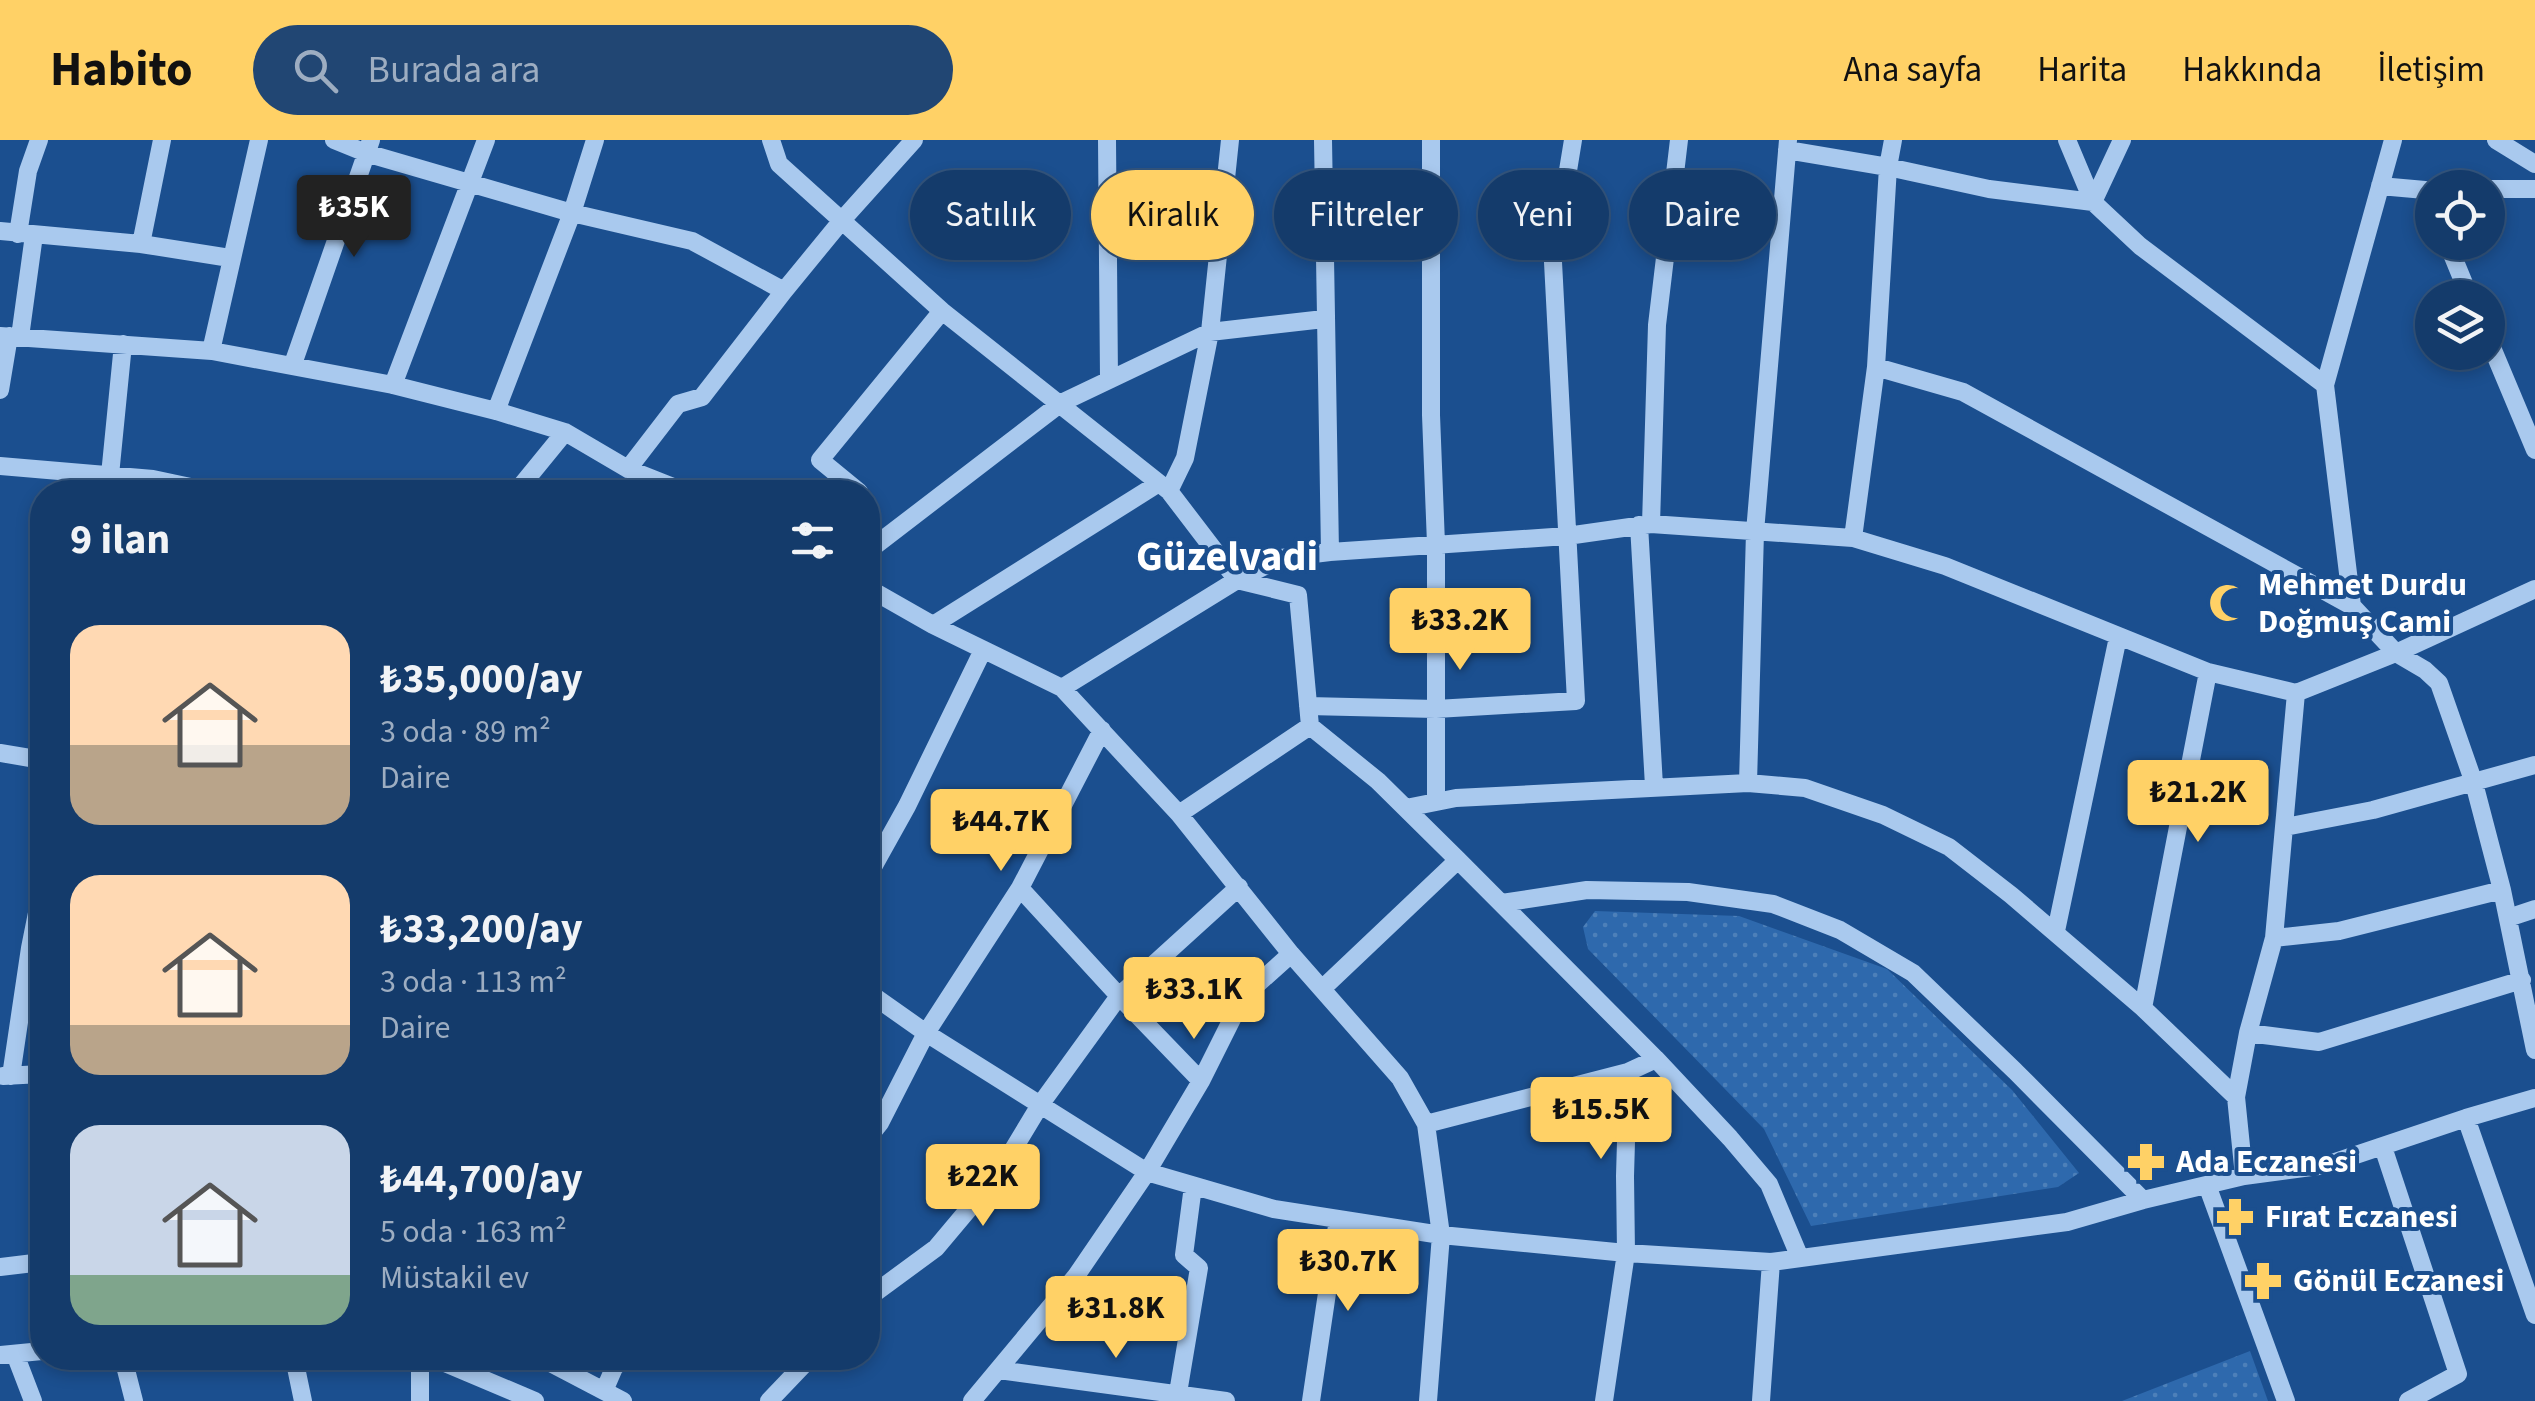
<!DOCTYPE html>
<html lang="tr">
<meta charset="utf-8">
<style>
:root{--surface:#143b6b;--page:#214673;--text:#f1f3f6;--muted:#9dadc1;--line:#33557e;--accent:#ffd166}
body{margin:0;font-family:"Source Sans 3",sans-serif;background:var(--page);color:var(--text);height:100vh;display:flex;flex-direction:column;font-size:38px;white-space:nowrap}
*{box-sizing:border-box;margin:0}
p{font-size:32px;color:var(--muted)}
.icon{flex:none;width:55px;height:55px;fill:none;stroke:currentColor;stroke-width:2;stroke-linecap:round;stroke-linejoin:round}
.map{position:relative;flex:1;overflow:hidden}
.sheet{position:absolute;left:30px;top:340px;width:850px;height:890px;display:flex;flex-direction:column;background:var(--surface);border-radius:40px;box-shadow:0 5px 15px #0003,0 0 0 2px var(--line)}
.sheet>*{flex:none}
.banner{position:absolute;left:910px;top:30px;width:950px;height:90px;display:flex;gap:20px}
.tools{position:absolute;left:2415px;top:30px;display:grid;gap:20px}
.tools a{display:grid;place-items:center;width:90px;height:90px;border-radius:50%;background:var(--surface);box-shadow:0 5px 15px #0003,0 0 0 2px var(--line);font-size:50px}
.price{position:absolute;translate:-50% -85px;padding:0 22px;border-radius:10px;background:var(--accent);color:#111;font-size:32px;line-height:65px;filter:drop-shadow(0 2px 5px #0008)}
.price::after{content:'';position:absolute;left:50%;top:60px;width:30px;height:22px;margin-left:-15px;background:inherit;clip-path:polygon(0 0,100% 0,50% 100%)}
.price.on{background:#222;color:#fff}
ul{padding:0;list-style:none}
li{display:flex;align-items:center;gap:30px;height:250px;padding:0 40px}
li span{display:grid;place-items:center;flex:none;width:280px;height:200px;border-radius:30px;color:#555}
li>.icon{margin-inline-start:auto}
span .icon{width:120px;height:120px;fill:#fffc;stroke-width:1}
li b{font-size:42px}
h2{display:flex;justify-content:space-between;align-items:center;height:120px;padding:0 40px;font-size:42px}
.pill{padding:0 35px;border-radius:45px;background:var(--surface);box-shadow:0 5px 15px #0003,0 0 0 2px var(--line);font-size:35px;line-height:90px}
.pill.on{background:var(--accent);color:#111}
header{display:flex;align-items:center;gap:60px;box-sizing:border-box;height:140px;padding:0 50px;background:var(--accent);color:#111}
header strong{font-size:48px}
nav{display:flex;gap:55px;margin-inline-start:auto;font-size:35px}
.search{width:700px;height:90px;background:var(--page);display:flex;align-items:center;gap:25px;box-sizing:border-box;padding:0 35px;border-radius:55px;color:var(--muted);font-size:38px}
.map>svg:first-child{display:block}
.grass{fill:url(#grass-dots)}
.lines{fill:none;stroke-linecap:round;stroke-linejoin:round}
.minor{stroke:#a9c9ee;stroke-width:18}
.labels{text-anchor:middle;dominant-baseline:central;stroke-width:8;stroke-linejoin:round;paint-order:stroke}
.poi-label{font-size:32px;font-weight:bold;fill:#fff;stroke:#1b4f8f;text-anchor:start}
.district-label{font-size:42px;font-weight:bold;fill:#fff;stroke:#1b4f8f}
</style>
<header>
<strong>Habito</strong>
<div class="search"><svg class="icon" aria-label="search" viewBox="0 0 24 24"><circle cx="10" cy="10" r="6"/><path d="M15 15l6 6"/></svg>Burada ara</div>
<nav><a>Ana sayfa</a><a>Harita</a><a>Hakkında</a><a>İletişim</a></nav>
</header>
<div class="map">
<svg width="2535" height="1261" viewBox="0 0 2535 1261">
<defs>
<pattern id="grass-dots" width="8" height="8" patternUnits="userSpaceOnUse" patternTransform="scale(2.5)"><rect width="8" height="8" fill="#2e69ad"/><path d="M2 2h.1M6 6h.1" fill="none" stroke="#4d80b9" stroke-width="1.8" stroke-linecap="round"/></pattern>
</defs>
<rect width="100%" height="100%" fill="#1b4f8f"/>
<!-- grass -->
<path class="grass" d="M1595,771l144,5 148,53 125,121 67,83 -21,14 -247,39 -47,-97 -176,-180 -5,-22z
M2250,1211l18,50h-146z"/>
<g class="lines">
<!-- minor -->
<path class="minor" d="M334,0l32,13 206,60 120,28 92,50
M771,0l8,24 163,147 227,180 68,89 61,15 12,131 68,55 80,79 198,199 74,79 39,46 31,74
M1107,0l2,239
M1323,0l7,412
M1431,0v275l5,129v258
M2067,0l26,62 47,44 185,139
M2393,0l-68,245 27,221 44,47 29,17 14,13 35,100 28,107 33,160
M2496,0l39,24
M1787,10l101,17 101,22 104,13
M2380,46l45,4 7,18
M2488,49h47
M2093,62l29,-62
M0,91l141,13 89,14
M18,94l10,-63 11,-31
M2447,102l23,56
M141,104l21,-104
M0,196l212,15 181,34 103,26 69,21 63,37 58,23
M20,197l14,-102
M2488,198l47,112
M211,211l48,-211
M293,224l78,-224
M1876,227l87,25 389,214
M393,245l93,-245
M0,250l9,-54
M496,271l76,-198 23,-73
M0,326l153,13 61,13
M628,329l50,-65 24,-7 82,-106 59,-72 71,-79
M1169,351l16,-33 25,-126 20,-192
M111,352l-1,-17 13,-131
M516,352l49,-60
M859,352l-39,-32 122,-149
M1651,384l6,-199 22,-185
M1639,385l15,261
M1853,398l23,-171 12,-200 5,-27
M868,411l193,-148 149,-71 114,-13
M868,448l65,37 129,63 117,126 112,140 109,124 26,46 15,111 -13,166
M933,485l226,-142
M1062,548l175,-108 44,-22 49,-6 237,-16 84,-12 202,14 92,28 263,106 88,21 100,-40 139,-64
M1308,566l128,3 140,-8 -23,-439 20,-122
M0,613l42,7
M1748,643l7,-251 33,-392
M1406,668l50,-10 292,-15 57,5 78,27 66,32 62,48 132,113 93,89
M1179,674l131,-88
M2285,687l88,-17 162,-45
M868,736l39,-70 76,-156
M1020,748l99,108 82,85
M1502,763l85,-13 101,2 85,12 67,26 73,43 102,98 128,129
M2508,778l27,-9
M2056,791l62,-294
M2274,798l65,-7 163,-41
M1323,848l135,-128
M868,852l58,41 221,139 127,37 167,26 185,18 145,9 296,-40 76,-22 101,-24 82,-11 140,-47 69,-20
M2143,868l65,-336
M2248,893l71,9 203,-62
M3,936l39,-2
M11,936l19,-128 12,-60
M2466,978l69,197
M1426,984l202,-52 28,-13
M868,998l12,-15 46,-90 94,-145 82,-158
M2383,1007l75,227 -50,27
M2244,1036l-8,-79 12,-64 26,-95 22,-245
M2207,1045l79,216
M0,1127l42,-5
M868,1158l68,-50 63,-75 41,-68 79,-109 120,-109
M15,1214l18,47
M0,1215l42,-4
M123,1218l11,43
M294,1218l9,43
M433,1218l102,43
M541,1218l82,43
M999,1230l227,31
M604,1251l10,-23 9,-10
M1178,1253l21,-125 -15,-13 9,-69
M420,1261v-43
M769,1261l41,-43
M972,1261l104,-125 71,-104 54,-91 42,-84 48,-43
M1311,1261l27,-182
M1604,1261l22,-148 -1,-77 3,-104
M1761,1261l10,-139"/>
</g>
<!-- icons -->
<defs>
<g id="mosque-bare" transform="scale(3)"><path d="M3.5-4.9A6 6 0 1 0 3.5 4.9A5 5 0 1 1 3.5-4.9Z" fill="#ffd166" stroke="#1b4f8f" stroke-width="2.5" paint-order="stroke"/></g>
<g id="pharmacy-bare" transform="scale(3)"><path d="M-2-6h4v4h4v4h-4v4h-4v-4h-4v-4h4Z" fill="#ffd166" stroke="#1b4f8f" stroke-width="2.5" paint-order="stroke"/></g>
</defs>
<g fill-rule="evenodd">
<use href="#mosque-bare" x="2228" y="463"/>
<use href="#pharmacy-bare" x="2146" y="1022"/>
<use href="#pharmacy-bare" x="2235" y="1077"/>
<use href="#pharmacy-bare" x="2263" y="1141"/>
</g>
<g class="labels">
<!-- poi labels -->
<g class="poi-label">
<text x="2258" y="445">Mehmet Durdu<tspan x="2258" dy="37">Doğmuş Cami</tspan></text>
<text x="2176" y="1022">Ada Eczanesi</text>
<text x="2265" y="1077">Fırat Eczanesi</text>
<text x="2293" y="1141">Gönül Eczanesi</text>
</g>
<!-- district labels -->
<g class="district-label">
<text x="1227" y="417">Güzelvadi</text>
</g>
</g>
</svg>
<div class="tools">
<a><svg class="icon" aria-label="locate" viewBox="0 0 24 24"><circle cx="12" cy="12" r="6"/><path d="M12 2v4M12 18v4M2 12h4M18 12h4"/></svg></a>
<a><svg class="icon" aria-label="layers" viewBox="0 0 24 24"><path d="M12 4l9 5-9 5-9-5zM3 14l9 5 9-5"/></svg></a>
</div>
<b class="price on" style="left:354px;top:120px">₺35K</b>
<b class="price" style="left:1460px;top:533px">₺33.2K</b>
<b class="price" style="left:2198px;top:705px">₺21.2K</b>
<b class="price" style="left:1001px;top:734px">₺44.7K</b>
<b class="price" style="left:1194px;top:902px">₺33.1K</b>
<b class="price" style="left:1601px;top:1022px">₺15.5K</b>
<b class="price" style="left:983px;top:1089px">₺22K</b>
<b class="price" style="left:1348px;top:1174px">₺30.7K</b>
<b class="price" style="left:1116px;top:1221px">₺31.8K</b>
<div class="banner">
<a class="pill">Satılık</a>
<a class="pill on">Kiralık</a>
<a class="pill">Filtreler</a>
<a class="pill">Yeni</a>
<a class="pill">Daire</a>
</div>
<section class="sheet">
<h2>9 ilan<svg class="icon" aria-label="filters" viewBox="0 0 24 24"><path d="M4 7h16M4 17h16"/><circle cx="9" cy="7" r="2"/><circle cx="15" cy="17" r="2"/></svg></h2>
<ul>
<li><span style="background:linear-gradient(#ffd9b3 60%,#b9a48a 0)"><svg class="icon" aria-label="home" viewBox="0 0 24 24"><path d="M3 11l9-7 9 7M6 9v11h12V9"/></svg></span><div><b>₺35,000/ay</b><p>3 oda · 89 m²</p><p>Daire</p></div></li>
<li><span style="background:linear-gradient(#ffd9b3 75%,#b9a48a 0)"><svg class="icon" aria-label="home" viewBox="0 0 24 24"><path d="M3 11l9-7 9 7M6 9v11h12V9"/></svg></span><div><b>₺33,200/ay</b><p>3 oda · 113 m²</p><p>Daire</p></div></li>
<li><span style="background:linear-gradient(#c9d6e8 75%,#7fa58c 0)"><svg class="icon" aria-label="home" viewBox="0 0 24 24"><path d="M3 11l9-7 9 7M6 9v11h12V9"/></svg></span><div><b>₺44,700/ay</b><p>5 oda · 163 m²</p><p>Müstakil ev</p></div></li>
</ul>
</section>
</div>
